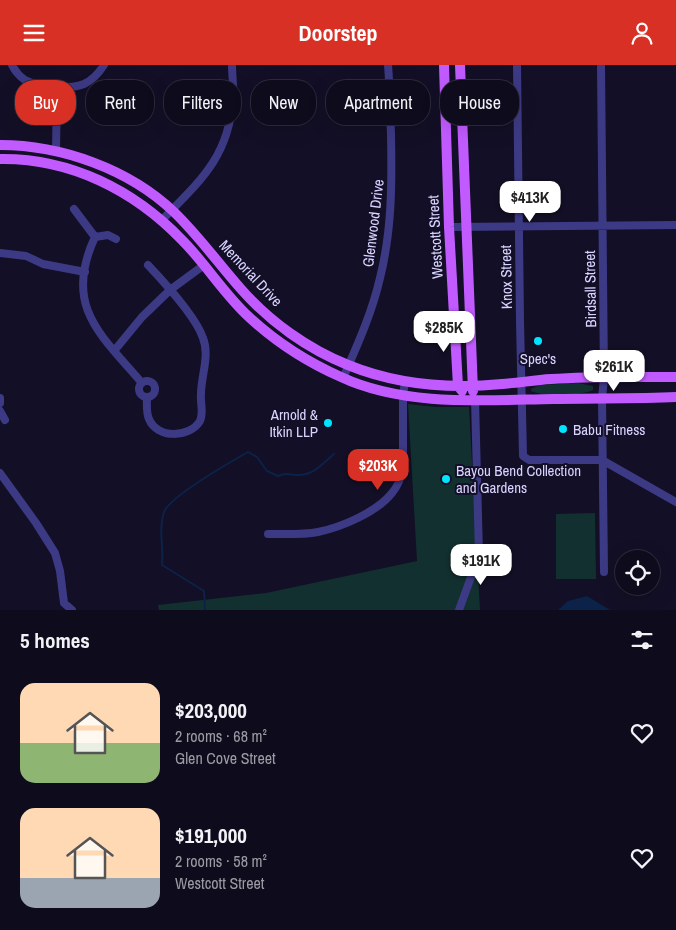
<!DOCTYPE html>
<meta charset="utf-8">
<style>
:root{--surface:#0e0b1c;--page:#1c1929;--text:#f1f3f6;--muted:#9b9ba3;--line:#2e2b3b;--accent:#d93025}
body{margin:0;font-family:"Archivo Narrow",sans-serif;background:var(--page);color:var(--text);height:100vh;display:flex;flex-direction:column;font-size:19px;white-space:nowrap}
*{box-sizing:border-box;margin:0}
p{font-size:16px;color:var(--muted)}
.icon{flex:none;width:28px;height:28px;fill:none;stroke:currentColor;stroke-width:2;stroke-linecap:round;stroke-linejoin:round}
.map{position:relative;height:545px;overflow:hidden}
.panel{display:flex;flex-direction:column;background:var(--surface);flex:1}
.panel>*{flex:none}
.banner{position:absolute;left:15px;top:15px;width:646px;height:45px;display:flex;gap:10px}
.controls{position:absolute;left:615px;top:485px;display:grid;gap:10px}
.controls a{display:grid;place-items:center;width:45px;height:45px;border-radius:50%;background:var(--surface);box-shadow:0 5px 20px #0002,0 0 0 1px var(--line);font-size:25px}
.price{position:absolute;translate:-50% -42px;padding:0 11px;border-radius:10px;background:#fff;color:#222;font-size:16px;line-height:32px;filter:drop-shadow(0 1px 2px #0008)}
.price::after{content:'';position:absolute;left:50%;top:30px;width:15px;height:11px;margin-left:-8px;background:inherit;clip-path:polygon(0 0,100% 0,50% 100%)}
.price.current{background:var(--accent);color:#fff}
ul{padding:0;list-style:none}
li{display:flex;align-items:center;gap:15px;height:125px;padding:0 20px}
li span{display:grid;place-items:center;flex:none;width:140px;height:100px;border-radius:15px;color:#555}
li>.icon{margin-inline-start:auto}
span .icon{width:60px;height:60px;fill:#fffc;stroke-width:1}
li b{font-size:21px}
h2{display:flex;justify-content:space-between;align-items:center;height:60px;padding:0 20px;font-size:21px}
.pill{padding:0 18px;border-radius:20px;background:var(--surface);box-shadow:0 5px 20px #0002,0 0 0 1px var(--line);font-size:18px;line-height:45px}
.pill.current{background:var(--accent);color:#fff}
header{display:flex;justify-content:space-between;align-items:center;height:65px;padding:0 20px;background:var(--accent);color:#fff;font-size:22px;font-weight:700}
.map>svg:first-child{display:block}
.green{fill:#12302f}
.water{fill:#0c2248}
.lines{fill:none;stroke-linecap:round;stroke-linejoin:round}
.stream{stroke:#0c2248;stroke-width:2}
.minor{stroke:#3d3a85;stroke-width:8}
.major{stroke:#c25bff;stroke-width:10}
.poi-dot{fill:#00e5ff;stroke:#130f26;stroke-width:2}
.labels{text-anchor:middle;dominant-baseline:central;stroke-width:4;stroke-linejoin:round;paint-order:stroke}
.street-label{font-size:15px;fill:#d9d4ff;stroke:#130f26}
.poi-label{font-size:15px;fill:#d9d4ff;stroke:#130f26;text-anchor:start}
</style>
<header><svg class="icon" aria-label="menu" viewBox="0 0 24 24"><path d="M4 6h16M4 12h16M4 18h16"/></svg>Doorstep<svg class="icon" aria-label="person" viewBox="0 0 24 24"><circle cx="12" cy="8" r="4"/><path d="M4 21q1-7 8-7t8 7"/></svg></header>
<div class="map">
<svg width="676" height="545" viewBox="0 0 676 545">
<rect width="100%" height="100%" fill="#130f26"/>
<!-- green -->
<path class="green" d="M578,318l15,3v4c-13,6 -49,7 -62,1v-2l9,-4z
M408,339l28,3h33l11,203h-321l-1,-5 108,-12 151,-32z
M595,448l1,66h-40v-65z"/>
<!-- water -->
<path class="water" d="M587,531l23,14h-52l10,-9z"/>
<g class="lines">
<!-- stream -->
<path class="stream" d="M205,545l-1,-19 -42,-26c2,-17 -4,-36 2,-53 5,-15 68,-51 84,-60l9,5 10,14 11,5c9,-4 9,-1 19,-1 16,1 25,-11 37,-21"/>
<!-- minor -->
<path class="minor" d="M12,0c3,6 7,11 13,15 14,7 44,10 59,4 9,-4 15,-11 20,-19
M517,0l3,256 3,135 6,4h73l74,42
M601,0l3,313 -2,20 2,174
M56,86l1,-64
M74,144l21,28
M162,155c38,-39 66,-62 71,-120 1,-11 -1,-24 -1,-35
M449,162l227,-2
M116,174l-8,-4 -13,2c-32,69 5,97 47,146
M0,188l26,3 17,8 42,8
M114,286l28,-34 28,-27 34,-25
M343,313c14,-32 29,-65 37,-100 12,-48 12,-95 11,-144 -1,-23 -1,-46 -3,-69
M139 324a8 8 0 1 1 16 0a8 8 0 1 1-16 0Z
M147,332c0,6 -1,16 2,22 8,20 41,19 51,2 4,-9 0,-18 1,-27 0,-18 9,-38 2,-56 -7,-21 -39,-56 -55,-73
M0,333v5
M0,346l5,9
M0,408l36,50 19,30 5,18 4,32 8,7
M268,469c17,0 34,1 50,-2 24,-5 59,-20 74,-39 6,-7 9,-15 11,-24v-74l2,-13
M459,545l20,-55 -4,-156"/>
<!-- major -->
<path class="major" d="M444,0l5,162 9,159 4,5
M460,0l13,326
M0,80c61,0 129,24 174,67 24,23 44,51 67,77 29,33 67,60 107,76 49,20 102,24 154,19 16,-1 32,-4 49,-5 41,-3 83,-2 125,-2
M0,94c70,-1 134,31 182,81 24,24 42,54 67,77 27,25 58,45 92,60 64,30 145,23 213,22 41,-1 82,0 122,-2"/>
</g>
<!-- markers -->
<g class="poi-dot">
<circle cx="538" cy="276" r="5"/>
<circle cx="328" cy="358" r="5"/>
<circle cx="563" cy="364" r="5"/>
<circle cx="446" cy="414" r="5"/>
</g>
<g class="labels">
<!-- street labels -->
<g class="street-label">
<text transform="translate(373 158) rotate(-83)">Glenwood Drive</text>
<text transform="translate(435 172) rotate(-93)">Westcott Street</text>
<text transform="translate(251 208) rotate(47)">Memorial Drive</text>
<text transform="translate(506 212) rotate(-91)">Knox Street</text>
<text transform="translate(590 224) rotate(-91)">Birdsall Street</text>
</g>
<!-- poi labels -->
<g class="poi-label">
<text x="538" y="293" text-anchor="middle">Spec's</text>
<text x="318" y="349" text-anchor="end">Arnold &amp;<tspan x="318" dy="17">Itkin LLP</tspan></text>
<text x="573" y="364">Babu Fitness</text>
<text x="456" y="405">Bayou Bend Collection<tspan x="456" dy="17">and Gardens</tspan></text>
</g>
</g>
</svg>
<div class="controls">
<a><svg class="icon" aria-label="locate" viewBox="0 0 24 24"><circle cx="12" cy="12" r="6"/><path d="M12 2v4M12 18v4M2 12h4M18 12h4"/></svg></a>
</div>
<b class="price" style="left:530px;top:158px">$413K</b>
<b class="price" style="left:444px;top:288px">$285K</b>
<b class="price" style="left:614px;top:327px">$261K</b>
<b class="price current" style="left:378px;top:426px">$203K</b>
<b class="price" style="left:481px;top:521px">$191K</b>
<div class="banner">
<a class="pill current">Buy</a>
<a class="pill">Rent</a>
<a class="pill">Filters</a>
<a class="pill">New</a>
<a class="pill">Apartment</a>
<a class="pill">House</a>
</div>
</div>
<section class="panel">
<h2>5 homes<svg class="icon" aria-label="filters" viewBox="0 0 24 24"><path d="M4 7h16M4 17h16"/><circle cx="9" cy="7" r="2"/><circle cx="15" cy="17" r="2"/></svg></h2>
<ul>
<li><span style="background:linear-gradient(#ffd9b3 60%,#8fb573 0)"><svg class="icon" aria-label="home" viewBox="0 0 24 24"><path d="M3 11l9-7 9 7M6 9v11h12V9"/></svg></span><div><b>$203,000</b><p>2 rooms · 68 m²</p><p>Glen Cove Street</p></div><svg class="icon" aria-label="heart" viewBox="0 0 24 24"><path d="M12 20l-8-8c-3-5 5-10 8-4 3-6 11-1 8 4z"/></svg></li>
<li><span style="background:linear-gradient(#ffd9b3 70%,#9aa5b1 0)"><svg class="icon" aria-label="home" viewBox="0 0 24 24"><path d="M3 11l9-7 9 7M6 9v11h12V9"/></svg></span><div><b>$191,000</b><p>2 rooms · 58 m²</p><p>Westcott Street</p></div><svg class="icon" aria-label="heart" viewBox="0 0 24 24"><path d="M12 20l-8-8c-3-5 5-10 8-4 3-6 11-1 8 4z"/></svg></li>
</ul>
</section>
